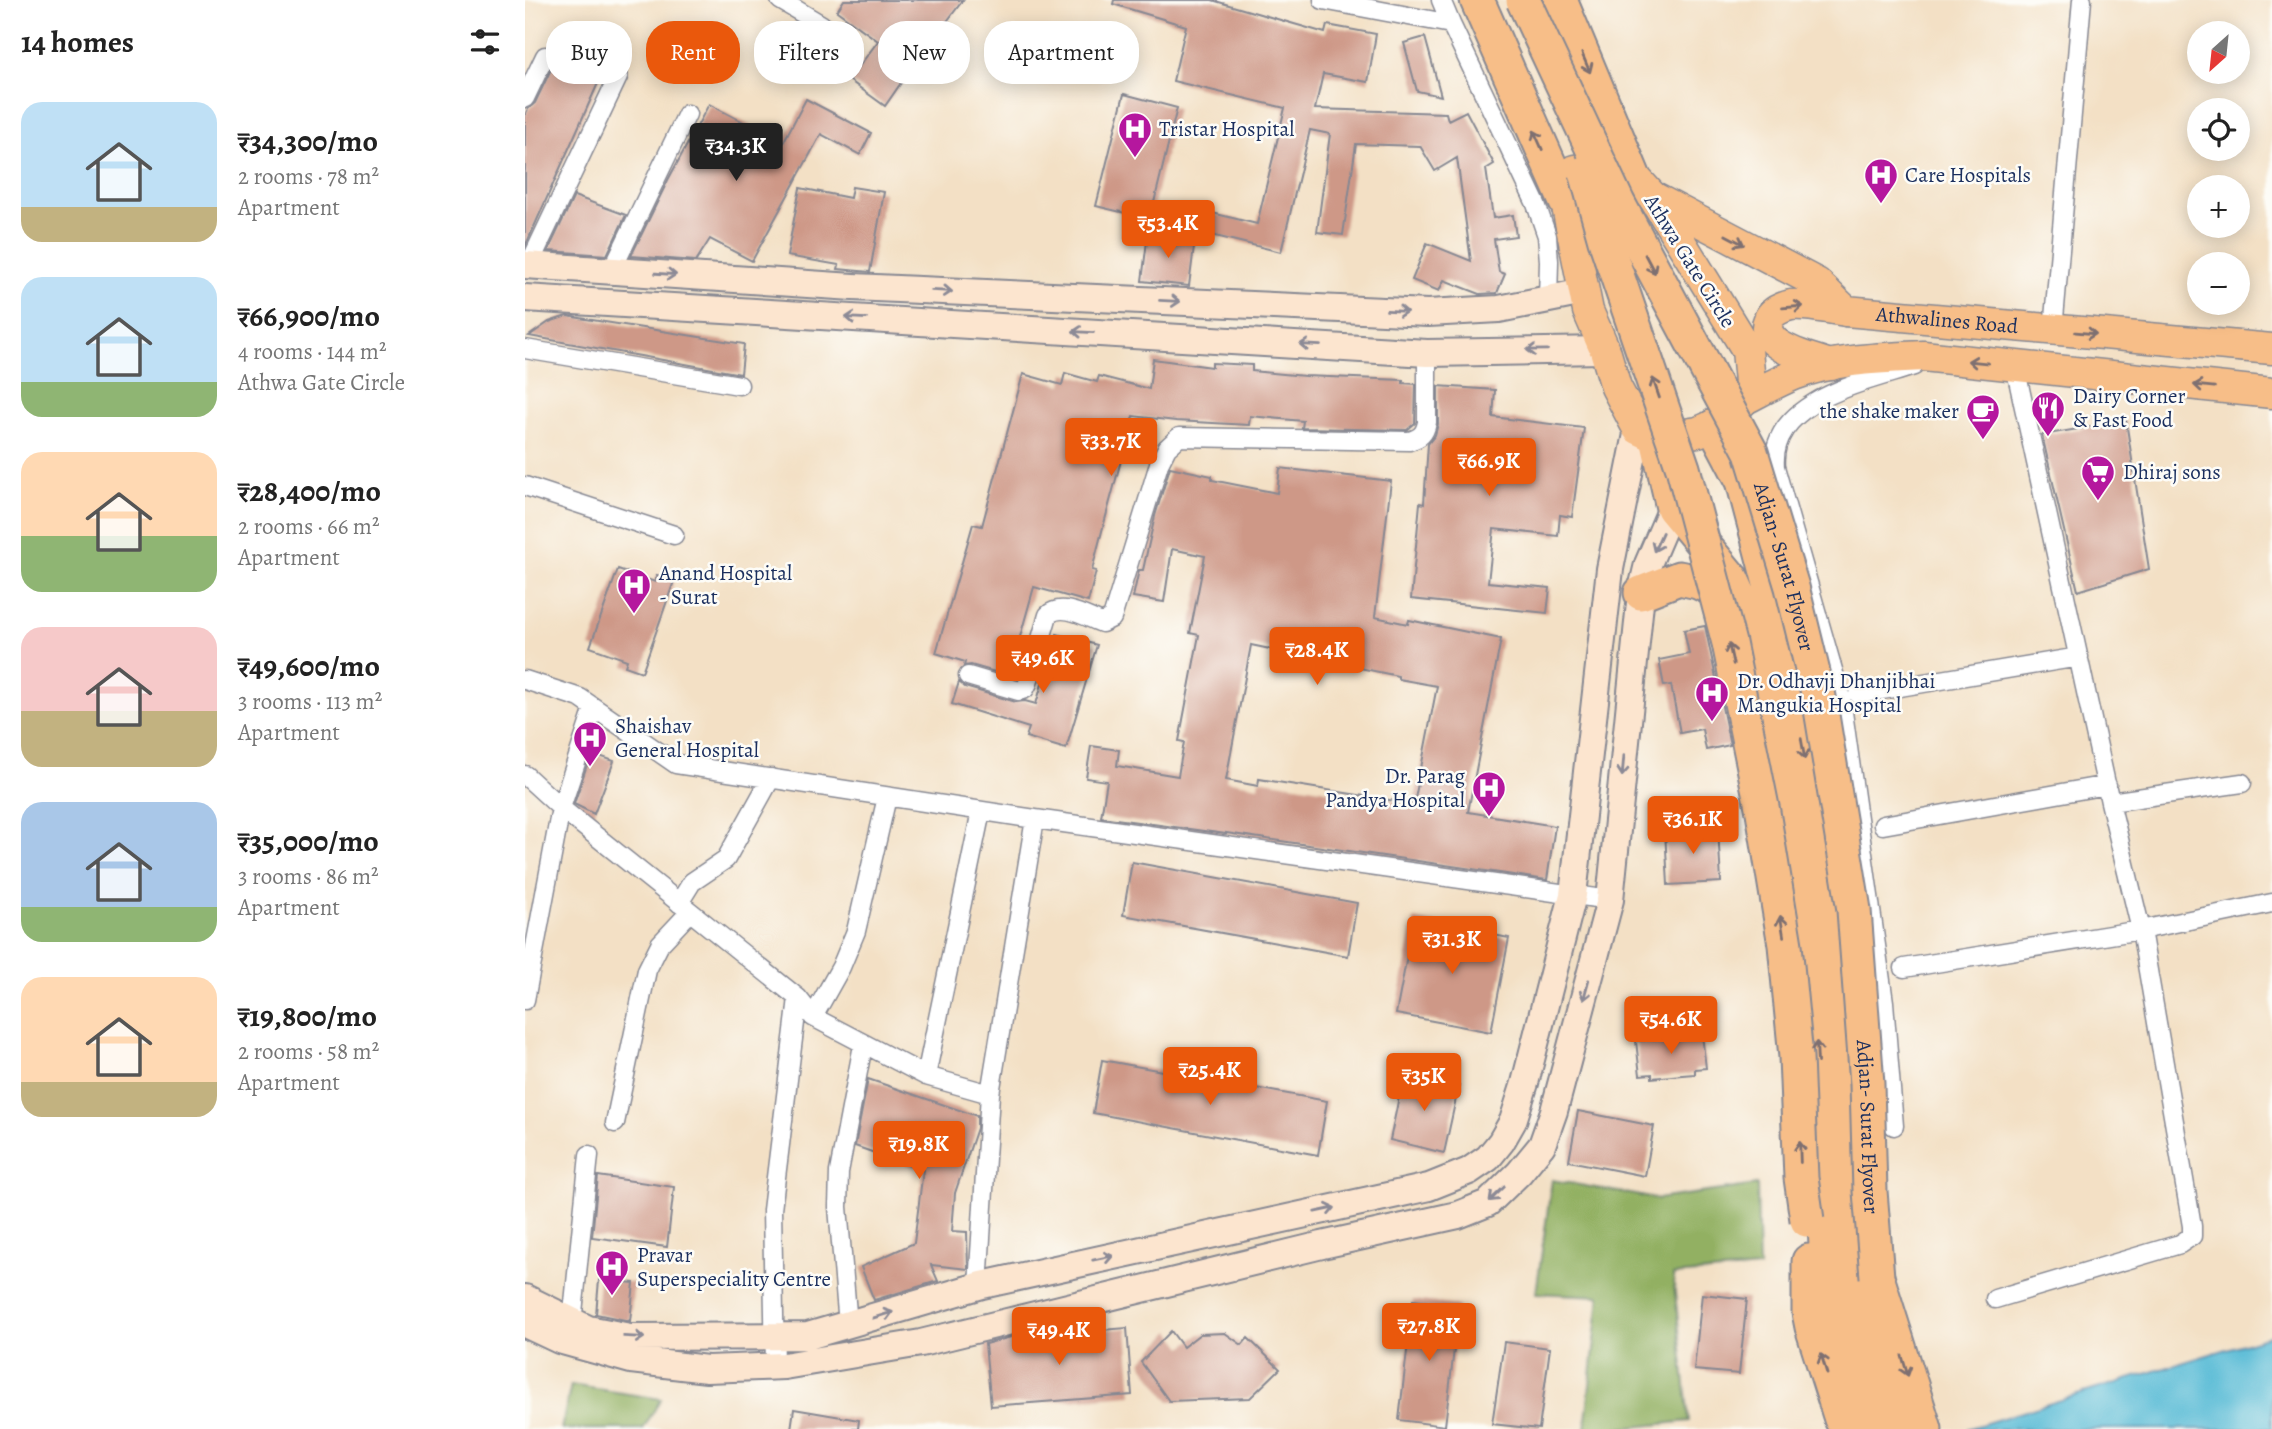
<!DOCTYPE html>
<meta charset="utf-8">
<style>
:root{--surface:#fff;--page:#f2f2f2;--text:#222;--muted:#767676;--accent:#ea580c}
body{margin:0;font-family:Alegreya,serif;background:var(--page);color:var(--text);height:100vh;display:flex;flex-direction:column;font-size:26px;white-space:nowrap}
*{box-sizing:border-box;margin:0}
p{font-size:23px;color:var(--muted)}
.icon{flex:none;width:38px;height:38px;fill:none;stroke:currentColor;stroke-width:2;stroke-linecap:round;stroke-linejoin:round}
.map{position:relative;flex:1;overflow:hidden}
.details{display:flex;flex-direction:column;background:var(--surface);width:525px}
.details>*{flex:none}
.banner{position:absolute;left:21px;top:21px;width:665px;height:63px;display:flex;gap:14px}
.needle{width:46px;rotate:207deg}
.fabs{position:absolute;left:1662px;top:21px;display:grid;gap:14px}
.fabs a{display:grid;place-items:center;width:63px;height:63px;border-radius:50%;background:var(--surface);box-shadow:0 4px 18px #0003;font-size:35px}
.price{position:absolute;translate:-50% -60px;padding:0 16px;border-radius:7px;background:var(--accent);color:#fff;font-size:23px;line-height:46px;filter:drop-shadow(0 2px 4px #0008)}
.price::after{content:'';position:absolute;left:50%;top:42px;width:21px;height:16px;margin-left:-10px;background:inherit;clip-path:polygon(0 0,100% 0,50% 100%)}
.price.active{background:#222;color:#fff}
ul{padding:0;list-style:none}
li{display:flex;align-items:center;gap:21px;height:175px;padding:0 21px}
li span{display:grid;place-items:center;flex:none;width:196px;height:140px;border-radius:21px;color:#555}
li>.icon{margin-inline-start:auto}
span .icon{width:84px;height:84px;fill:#fffc;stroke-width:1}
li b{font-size:30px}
h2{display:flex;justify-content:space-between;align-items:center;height:84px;padding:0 21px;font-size:30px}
.chip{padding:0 24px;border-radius:28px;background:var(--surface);box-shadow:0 4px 18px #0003;font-size:24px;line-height:63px}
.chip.active{background:var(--accent);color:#fff}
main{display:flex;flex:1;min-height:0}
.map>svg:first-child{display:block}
.forest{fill:#92b062;stroke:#567060;stroke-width:2}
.water{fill:#58bbd6;stroke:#3a759a;stroke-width:2}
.building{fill:#ce9887;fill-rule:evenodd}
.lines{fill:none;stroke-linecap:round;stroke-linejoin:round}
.street-casing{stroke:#878892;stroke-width:21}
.secondary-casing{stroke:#878892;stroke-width:30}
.primary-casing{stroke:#878892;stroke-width:33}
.highway-casing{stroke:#878892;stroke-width:37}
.street{stroke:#fff;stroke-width:18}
.secondary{stroke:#fce5cf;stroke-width:26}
.primary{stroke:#f7be88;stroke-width:30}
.highway{stroke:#f7be88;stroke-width:33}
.highway-bridge-casing{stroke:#878892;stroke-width:37;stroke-linecap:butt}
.highway-bridge{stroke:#f7be88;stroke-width:33}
.oneway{stroke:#7e6f71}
.oneway2{stroke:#8c8a96}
.labels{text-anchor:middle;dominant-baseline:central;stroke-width:5;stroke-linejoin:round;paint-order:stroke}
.poi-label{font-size:21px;fill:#1b2f5e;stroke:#fdfcf7;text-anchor:start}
.street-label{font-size:21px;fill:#1b2f5e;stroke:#fdfcf7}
</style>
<main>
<section class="details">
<h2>14 homes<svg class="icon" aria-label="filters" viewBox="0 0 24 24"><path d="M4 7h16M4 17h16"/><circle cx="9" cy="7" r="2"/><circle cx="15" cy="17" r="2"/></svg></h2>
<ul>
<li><span style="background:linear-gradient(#bfe0f5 75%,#c2b280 0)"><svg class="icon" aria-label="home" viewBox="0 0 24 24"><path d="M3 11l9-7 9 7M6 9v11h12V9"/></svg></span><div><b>₹34,300/mo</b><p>2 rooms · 78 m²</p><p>Apartment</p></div></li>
<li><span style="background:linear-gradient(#bfe0f5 75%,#8fb573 0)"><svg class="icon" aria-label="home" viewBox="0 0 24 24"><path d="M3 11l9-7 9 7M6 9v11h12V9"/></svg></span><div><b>₹66,900/mo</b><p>4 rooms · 144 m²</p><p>Athwa Gate Circle</p></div></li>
<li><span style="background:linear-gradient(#ffd9b3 60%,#8fb573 0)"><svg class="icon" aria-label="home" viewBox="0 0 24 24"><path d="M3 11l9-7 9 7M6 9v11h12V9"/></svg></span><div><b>₹28,400/mo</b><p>2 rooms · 66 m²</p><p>Apartment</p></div></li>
<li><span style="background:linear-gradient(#f6c9c9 60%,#c2b280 0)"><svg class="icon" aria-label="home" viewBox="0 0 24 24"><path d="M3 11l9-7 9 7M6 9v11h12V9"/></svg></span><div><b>₹49,600/mo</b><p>3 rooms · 113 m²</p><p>Apartment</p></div></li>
<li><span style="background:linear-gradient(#a9c7e8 75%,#8fb573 0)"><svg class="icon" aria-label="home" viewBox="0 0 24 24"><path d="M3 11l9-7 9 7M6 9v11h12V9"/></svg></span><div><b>₹35,000/mo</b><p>3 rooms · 86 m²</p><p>Apartment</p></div></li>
<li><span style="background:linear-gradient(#ffd9b3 75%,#c2b280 0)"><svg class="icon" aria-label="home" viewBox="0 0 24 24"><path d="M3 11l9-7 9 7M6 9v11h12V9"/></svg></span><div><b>₹19,800/mo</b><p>2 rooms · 58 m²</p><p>Apartment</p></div></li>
</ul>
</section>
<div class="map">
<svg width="1747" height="1429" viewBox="0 0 1747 1429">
<rect width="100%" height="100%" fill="#fdfcf7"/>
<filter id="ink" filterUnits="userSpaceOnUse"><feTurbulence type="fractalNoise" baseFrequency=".0143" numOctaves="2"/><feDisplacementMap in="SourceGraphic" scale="14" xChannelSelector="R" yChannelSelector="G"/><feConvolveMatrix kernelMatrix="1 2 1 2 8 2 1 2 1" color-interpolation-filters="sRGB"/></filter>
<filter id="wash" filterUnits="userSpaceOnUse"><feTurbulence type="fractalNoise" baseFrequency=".00686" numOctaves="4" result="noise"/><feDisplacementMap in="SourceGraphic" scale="28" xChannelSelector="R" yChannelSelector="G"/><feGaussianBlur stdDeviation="1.57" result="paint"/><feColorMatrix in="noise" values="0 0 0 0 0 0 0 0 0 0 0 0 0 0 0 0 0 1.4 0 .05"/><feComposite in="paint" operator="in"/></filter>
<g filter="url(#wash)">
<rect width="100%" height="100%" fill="#f3e0c5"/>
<!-- forest -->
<path class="forest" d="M1027,1180l105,19 100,-14 2,83 -86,7 16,146 -75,8h-29l15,-133 -64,-3z
M46,1385l90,14 -18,30h-82z"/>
<!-- water -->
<path class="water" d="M1747,1335v94h-305z"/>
<g id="blocks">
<!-- building -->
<path class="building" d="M319,0h119l-18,24 -2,-2 -58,84 -36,-26 29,-39 -41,-30z
M589,0h98l113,33 2,-8 49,9 -8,48 -45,-8 -8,35 131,4 2,7 18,-9 28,53 -8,5 7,49 20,-3 3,21 -22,3 5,33 6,2 -8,19 -17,1 -36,-14 -5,11 -27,-11 15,-37 44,18 -14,-103 -22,13 -15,-25 -64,-2 -13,91 -26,-3 13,-98 -20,-4 -29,122 -86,-21 5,-21 57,14 28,-116 -112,-27 13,-55 -73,-22z
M900,37l16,59 -24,-5 -13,-48z
M32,41l50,22 -82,184v-132l3,-6 7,-6 20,-42 1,-7 -2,-5z
M599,94l53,14 -27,111 -54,-13z
M281,99l65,34 -11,22 -39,-21 -69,127 -42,-22 -14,22 -65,-5 37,-76 41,-76 74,39z
M327,187l32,5 -14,80 -32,-3 1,-4 -52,-9 13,-68 50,10z
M49,196l52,19 -19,40 -59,-4z
M623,233l47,6 -6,47 -47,-5z
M42,316l177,28 -3,30 -212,-38 20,-14z
M628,359l59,8v-4l40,2v6l53,5 98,4v3l13,1 -1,39 -8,7 -105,-2 1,-7 -53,-5 -1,9 -73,-4 -43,-5 -31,115 -10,39 4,1 -8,31 -54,-15 -25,89 -38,-11 -7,1 1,-4 -29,-9 37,-129 9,2 41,-152 39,11 3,-12 32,9 2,-6 50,13z
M913,386l57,4 -2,27 91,11 -12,89 -12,-2 -2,21 -64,-7 -6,53 62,6 -3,25 -136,-14 9,-96 4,1 4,-60 7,-9 3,-11z
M1601,421l23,148 -71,22 -36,-156z
M645,467l42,9v4l65,13 3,-25 111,13 -16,136 33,7 1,-4 92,19 -33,173 87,14 -8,54 -321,-47v1l-125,-17 6,-36 -21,-3 5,-32 28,4 -2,16 61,10 6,-34 -5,-1 20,-106 -9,-2 15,-77 -33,-7 -8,53 -31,-5 6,-27h4l12,-54zM726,645l147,31v3l39,7 -23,118 -155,-25 -1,7 -32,-6z
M93,569l37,13 2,-7 17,6 -32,91 -17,-6 2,-6 -37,-13z
M1180,626l25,119 -24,5 -4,-21 -22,4 -9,-48 -7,1 -5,-26 30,-6 -5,-24z
M532,634l40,11 -31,104 -40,-12 3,-9 -77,-24 7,-22 6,5 51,15 9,-1 11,3z
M66,753l23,8 -20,53 -20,-10z
M1193,828l3,54 -53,3 -3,-54z
M607,862l225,41 -9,53 -225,-41z
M889,919l95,19 -18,94 -95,-18z
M1177,1035l4,33 -11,1v5l-13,1 -30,3v-4l-12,1 -4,-34z
M577,1060l225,41 -9,54 -225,-42z
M879,1073l55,12 -15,68 -54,-13z
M343,1079l109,37v12l-22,65 -3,38 15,1 1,37 -37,-4 7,16 -64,19 -13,-33 53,-24 9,-73 -68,-24z
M1053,1111l76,15 -9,50 -76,-15z
M73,1176l76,11 -7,60 -75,-10z
M74,1280l35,3 -4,38 -34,-7z
M1177,1294l45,5 -8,75 -45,-4z
M888,1300l46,6 -14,120 -46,-6z
M602,1328l5,67 -141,11 -6,-62 26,-7z
M646,1331l12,16 17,-13 25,-1 17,12 6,-7 32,31 -30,29 -81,3 -28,-39z
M979,1342l46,6 -11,81 -47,-5z
M269,1409l65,11 -1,9h-67z"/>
</g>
</g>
<g filter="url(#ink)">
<use href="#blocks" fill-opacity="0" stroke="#878892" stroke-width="2"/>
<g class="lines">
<!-- street casing -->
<g class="street-casing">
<path id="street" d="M255,0l42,25
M798,0l128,24 -10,-24
M926,24l85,180 11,32 2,25 -1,39
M0,98l20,-42
M4,265l89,-188
M87,270l75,-156
M1528,330l29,-330
M0,349l214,36
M0,486l149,49
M443,676l51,15 6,-2 3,-6 20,-68c14,-13 38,2 54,8l10,-5 47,-154 8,-16 12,-11 230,4c11,-3 16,-7 18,-19v-69
M0,680l55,18 96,66 359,55 575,81
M1333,694l221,-37
M0,775l36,33 237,190 15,19 113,59 64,18
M1585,802l132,-19
M1358,825l224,-40
M154,903l13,-21 34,-23 45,-81
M1379,968l237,-38 131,-27
M0,1000l36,-192 33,-100
M288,1017l28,-50 15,-36 31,-134
M401,1076l55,-265
M90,1123l32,-153 13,-26 30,-32
M1369,1126l-10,-124 -43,-304 -66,-231c-6,-67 91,-85 139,-101
M453,1286l12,-192 45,-275
M1470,1299l185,-55 12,-8v-10l-51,-296 -31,-128 -95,-436
M47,1323l17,-168
M323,1325l-10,-118 1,-35 24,-127
M250,1366l-3,-156 26,-212"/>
</g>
<!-- secondary casing -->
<g class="secondary-casing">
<path id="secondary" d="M0,265l328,22 575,26 71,-4 85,-17
M0,298l902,55 178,-3
M0,1298l63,31 42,8 178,-1 174,-51 447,-98 40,-16 19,-13 13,-16 12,-21 12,-38 48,-188 37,-326 28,-140
M0,1324l34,16 72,20 76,9 77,-3 137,-23 401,-98 136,-30 30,-12 31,-30 23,-28 12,-34 56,-211 31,-307 7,-29 30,-70"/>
</g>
<!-- primary casing -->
<g class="primary-casing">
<g id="primary">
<path d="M1089,164l19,11 20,22 94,153 3,32 -5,17 -22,22 -25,11 -41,6 -19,-9 -22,-42 -11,-37 -17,-39 -22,-109 8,-32z"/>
<path id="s1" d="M1128,197l164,86 29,28 426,38"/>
<path d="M1306,365c-18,-6 -75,-18 -62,-46 3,-8 14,-12 22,-14 16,-2 38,4 55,6"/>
<path d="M1220,399c16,-8 32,-17 49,-24 40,-16 86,-17 129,-19l349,37"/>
</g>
</g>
<!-- highway casing -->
<g class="highway-casing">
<path id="highway" d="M952,0l89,202
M1035,0l73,175
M1189,426l29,55 41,156 34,195 20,87 18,367 42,143
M1132,438l16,70 59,71 18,40 12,45 34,179 16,111 16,334 40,141
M1116,593l38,-15 19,4 38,18
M1284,1261v51l3,15 29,92
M1352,1277l48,152"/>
</g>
<!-- street -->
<use href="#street" class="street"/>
<!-- secondary -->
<use href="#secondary" class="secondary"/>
<!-- primary -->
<use href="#primary" class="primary"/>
<!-- highway -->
<use href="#highway" class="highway"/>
<!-- highway-bridge casing -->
<g class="highway-bridge-casing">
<g id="highway-bridge">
<path id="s2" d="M998,0l95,203 133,249 41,135 27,110 35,213 13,174 3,107 7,86"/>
<path d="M1061,172l19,68 78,228 46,175 34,169 22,133 11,112 5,121 6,42"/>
</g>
</g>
<!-- highway-bridge -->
<use href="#highway-bridge" class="highway-bridge"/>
</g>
<!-- one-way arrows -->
<defs><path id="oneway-shaft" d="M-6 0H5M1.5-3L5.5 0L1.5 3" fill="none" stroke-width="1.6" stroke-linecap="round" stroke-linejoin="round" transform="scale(1.75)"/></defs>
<g class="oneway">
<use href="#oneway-shaft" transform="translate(1061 63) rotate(67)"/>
<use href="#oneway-shaft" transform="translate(1013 140) rotate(-114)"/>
<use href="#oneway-shaft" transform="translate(1210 240) rotate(28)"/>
<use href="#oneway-shaft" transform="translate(1125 264) rotate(62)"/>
<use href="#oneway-shaft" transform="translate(1268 307) rotate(-5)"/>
<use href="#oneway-shaft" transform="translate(1561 333) rotate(5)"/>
<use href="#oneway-shaft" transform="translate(1453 362) rotate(-174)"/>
<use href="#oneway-shaft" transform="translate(1679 386) rotate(-174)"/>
<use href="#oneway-shaft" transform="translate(1131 388) rotate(-109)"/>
<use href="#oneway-shaft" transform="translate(1206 654) rotate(-102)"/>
<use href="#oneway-shaft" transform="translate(1278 749) rotate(80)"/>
<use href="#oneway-shaft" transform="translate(1257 926) rotate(-99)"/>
<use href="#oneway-shaft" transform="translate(1292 1052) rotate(-93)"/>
<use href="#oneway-shaft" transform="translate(1275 1152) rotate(-92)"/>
<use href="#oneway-shaft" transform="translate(1299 1364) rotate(-107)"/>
<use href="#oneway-shaft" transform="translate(1380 1366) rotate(73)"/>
</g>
<g class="oneway2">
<use href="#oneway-shaft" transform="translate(141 274) rotate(4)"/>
<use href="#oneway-shaft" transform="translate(417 291) rotate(3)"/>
<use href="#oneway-shaft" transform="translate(645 301) rotate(3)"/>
<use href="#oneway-shaft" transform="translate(872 311) rotate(3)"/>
<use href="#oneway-shaft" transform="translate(331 318) rotate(-177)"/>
<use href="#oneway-shaft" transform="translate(558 332) rotate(-177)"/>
<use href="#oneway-shaft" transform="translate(785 345) rotate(-177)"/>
<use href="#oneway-shaft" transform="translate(1012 350) rotate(179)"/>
<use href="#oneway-shaft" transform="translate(1133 542) rotate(114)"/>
<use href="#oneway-shaft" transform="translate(1098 766) rotate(95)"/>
<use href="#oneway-shaft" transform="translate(1061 990) rotate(105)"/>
<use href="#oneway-shaft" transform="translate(972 1194) rotate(136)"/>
<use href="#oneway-shaft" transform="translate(800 1210) rotate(-12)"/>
<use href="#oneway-shaft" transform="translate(578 1258) rotate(-12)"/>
<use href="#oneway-shaft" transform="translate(358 1315) rotate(-17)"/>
<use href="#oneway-shaft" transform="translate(109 1337) rotate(3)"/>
</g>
</g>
<!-- icons -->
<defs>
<g id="hospital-pin" transform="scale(1.75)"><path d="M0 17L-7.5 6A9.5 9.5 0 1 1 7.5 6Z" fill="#b5179e" stroke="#fdfcf7"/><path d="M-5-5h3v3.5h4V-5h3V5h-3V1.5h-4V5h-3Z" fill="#fff"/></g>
<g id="restaurant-pin" transform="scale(1.75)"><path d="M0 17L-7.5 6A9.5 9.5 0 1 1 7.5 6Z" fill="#b5179e" stroke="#fdfcf7"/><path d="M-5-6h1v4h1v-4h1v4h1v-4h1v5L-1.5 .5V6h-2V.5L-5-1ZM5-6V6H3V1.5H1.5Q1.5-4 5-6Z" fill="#fff"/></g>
<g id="cafe-pin" transform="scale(1.75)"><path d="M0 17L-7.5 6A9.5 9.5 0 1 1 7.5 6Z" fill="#b5179e" stroke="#fdfcf7"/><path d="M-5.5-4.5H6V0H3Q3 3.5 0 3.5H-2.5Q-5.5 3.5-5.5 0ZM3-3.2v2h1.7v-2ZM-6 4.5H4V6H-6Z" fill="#fff"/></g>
<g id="supermarket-pin" transform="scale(1.75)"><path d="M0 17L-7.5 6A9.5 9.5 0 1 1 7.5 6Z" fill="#b5179e" stroke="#fdfcf7"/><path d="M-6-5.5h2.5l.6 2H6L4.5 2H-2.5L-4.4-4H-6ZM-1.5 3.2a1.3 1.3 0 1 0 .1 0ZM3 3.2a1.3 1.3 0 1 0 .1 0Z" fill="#fff"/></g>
</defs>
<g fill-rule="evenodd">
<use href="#hospital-pin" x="610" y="129"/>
<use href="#hospital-pin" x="1356" y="175"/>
<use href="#restaurant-pin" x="1523" y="408"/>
<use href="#cafe-pin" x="1458" y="411"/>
<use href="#supermarket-pin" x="1573" y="472"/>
<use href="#hospital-pin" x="109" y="585"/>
<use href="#hospital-pin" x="1187" y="693"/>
<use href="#hospital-pin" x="65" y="738"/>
<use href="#hospital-pin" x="964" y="788"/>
<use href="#hospital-pin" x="87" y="1267"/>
</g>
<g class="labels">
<!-- poi labels -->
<g class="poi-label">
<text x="634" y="129">Tristar Hospital</text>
<text x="1380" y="175">Care Hospitals</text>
<text x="1548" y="396">Dairy Corner<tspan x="1548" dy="24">&amp; Fast Food</tspan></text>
<text x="1434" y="411" text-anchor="end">the shake maker</text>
<text x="1598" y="472">Dhiraj sons</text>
<text x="134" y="573">Anand Hospital<tspan x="134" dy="24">- Surat</tspan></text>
<text x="1212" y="681">Dr. Odhavji Dhanjibhai<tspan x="1212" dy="24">Mangukia Hospital</tspan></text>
<text x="90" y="726">Shaishav<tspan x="90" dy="24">General Hospital</tspan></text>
<text x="940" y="776" text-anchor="end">Dr. Parag<tspan x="940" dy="24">Pandya Hospital</tspan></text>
<text x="112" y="1255">Pravar<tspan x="112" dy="24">Superspeciality Centre</tspan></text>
</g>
<!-- street labels -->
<g class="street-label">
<text transform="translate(1165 261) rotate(58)">Athwa Gate Circle</text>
<text stroke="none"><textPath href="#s1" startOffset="327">Athwalines Road</textPath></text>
<text stroke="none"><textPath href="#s2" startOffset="626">Adjan- Surat Flyover</textPath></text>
<text stroke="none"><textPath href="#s2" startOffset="1194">Adjan- Surat Flyover</textPath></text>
</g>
</g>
</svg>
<div class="fabs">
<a><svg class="needle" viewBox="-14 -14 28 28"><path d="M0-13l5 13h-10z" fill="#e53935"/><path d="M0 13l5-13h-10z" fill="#767676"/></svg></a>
<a><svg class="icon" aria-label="locate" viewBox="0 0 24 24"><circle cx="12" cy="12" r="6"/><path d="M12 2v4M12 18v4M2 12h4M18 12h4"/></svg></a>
<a>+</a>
<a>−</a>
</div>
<b class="price active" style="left:211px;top:183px">₹34.3K</b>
<b class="price" style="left:643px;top:260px">₹53.4K</b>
<b class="price" style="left:586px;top:478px">₹33.7K</b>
<b class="price" style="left:964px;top:498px">₹66.9K</b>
<b class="price" style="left:792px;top:687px">₹28.4K</b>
<b class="price" style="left:518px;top:695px">₹49.6K</b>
<b class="price" style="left:1168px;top:856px">₹36.1K</b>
<b class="price" style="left:927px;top:976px">₹31.3K</b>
<b class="price" style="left:1146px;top:1056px">₹54.6K</b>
<b class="price" style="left:685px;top:1107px">₹25.4K</b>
<b class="price" style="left:899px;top:1113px">₹35K</b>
<b class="price" style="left:394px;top:1181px">₹19.8K</b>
<b class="price" style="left:904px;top:1363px">₹27.8K</b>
<b class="price" style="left:534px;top:1367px">₹49.4K</b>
<div class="banner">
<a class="chip">Buy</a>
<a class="chip active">Rent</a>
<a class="chip">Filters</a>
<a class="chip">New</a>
<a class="chip">Apartment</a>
</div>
</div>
</main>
